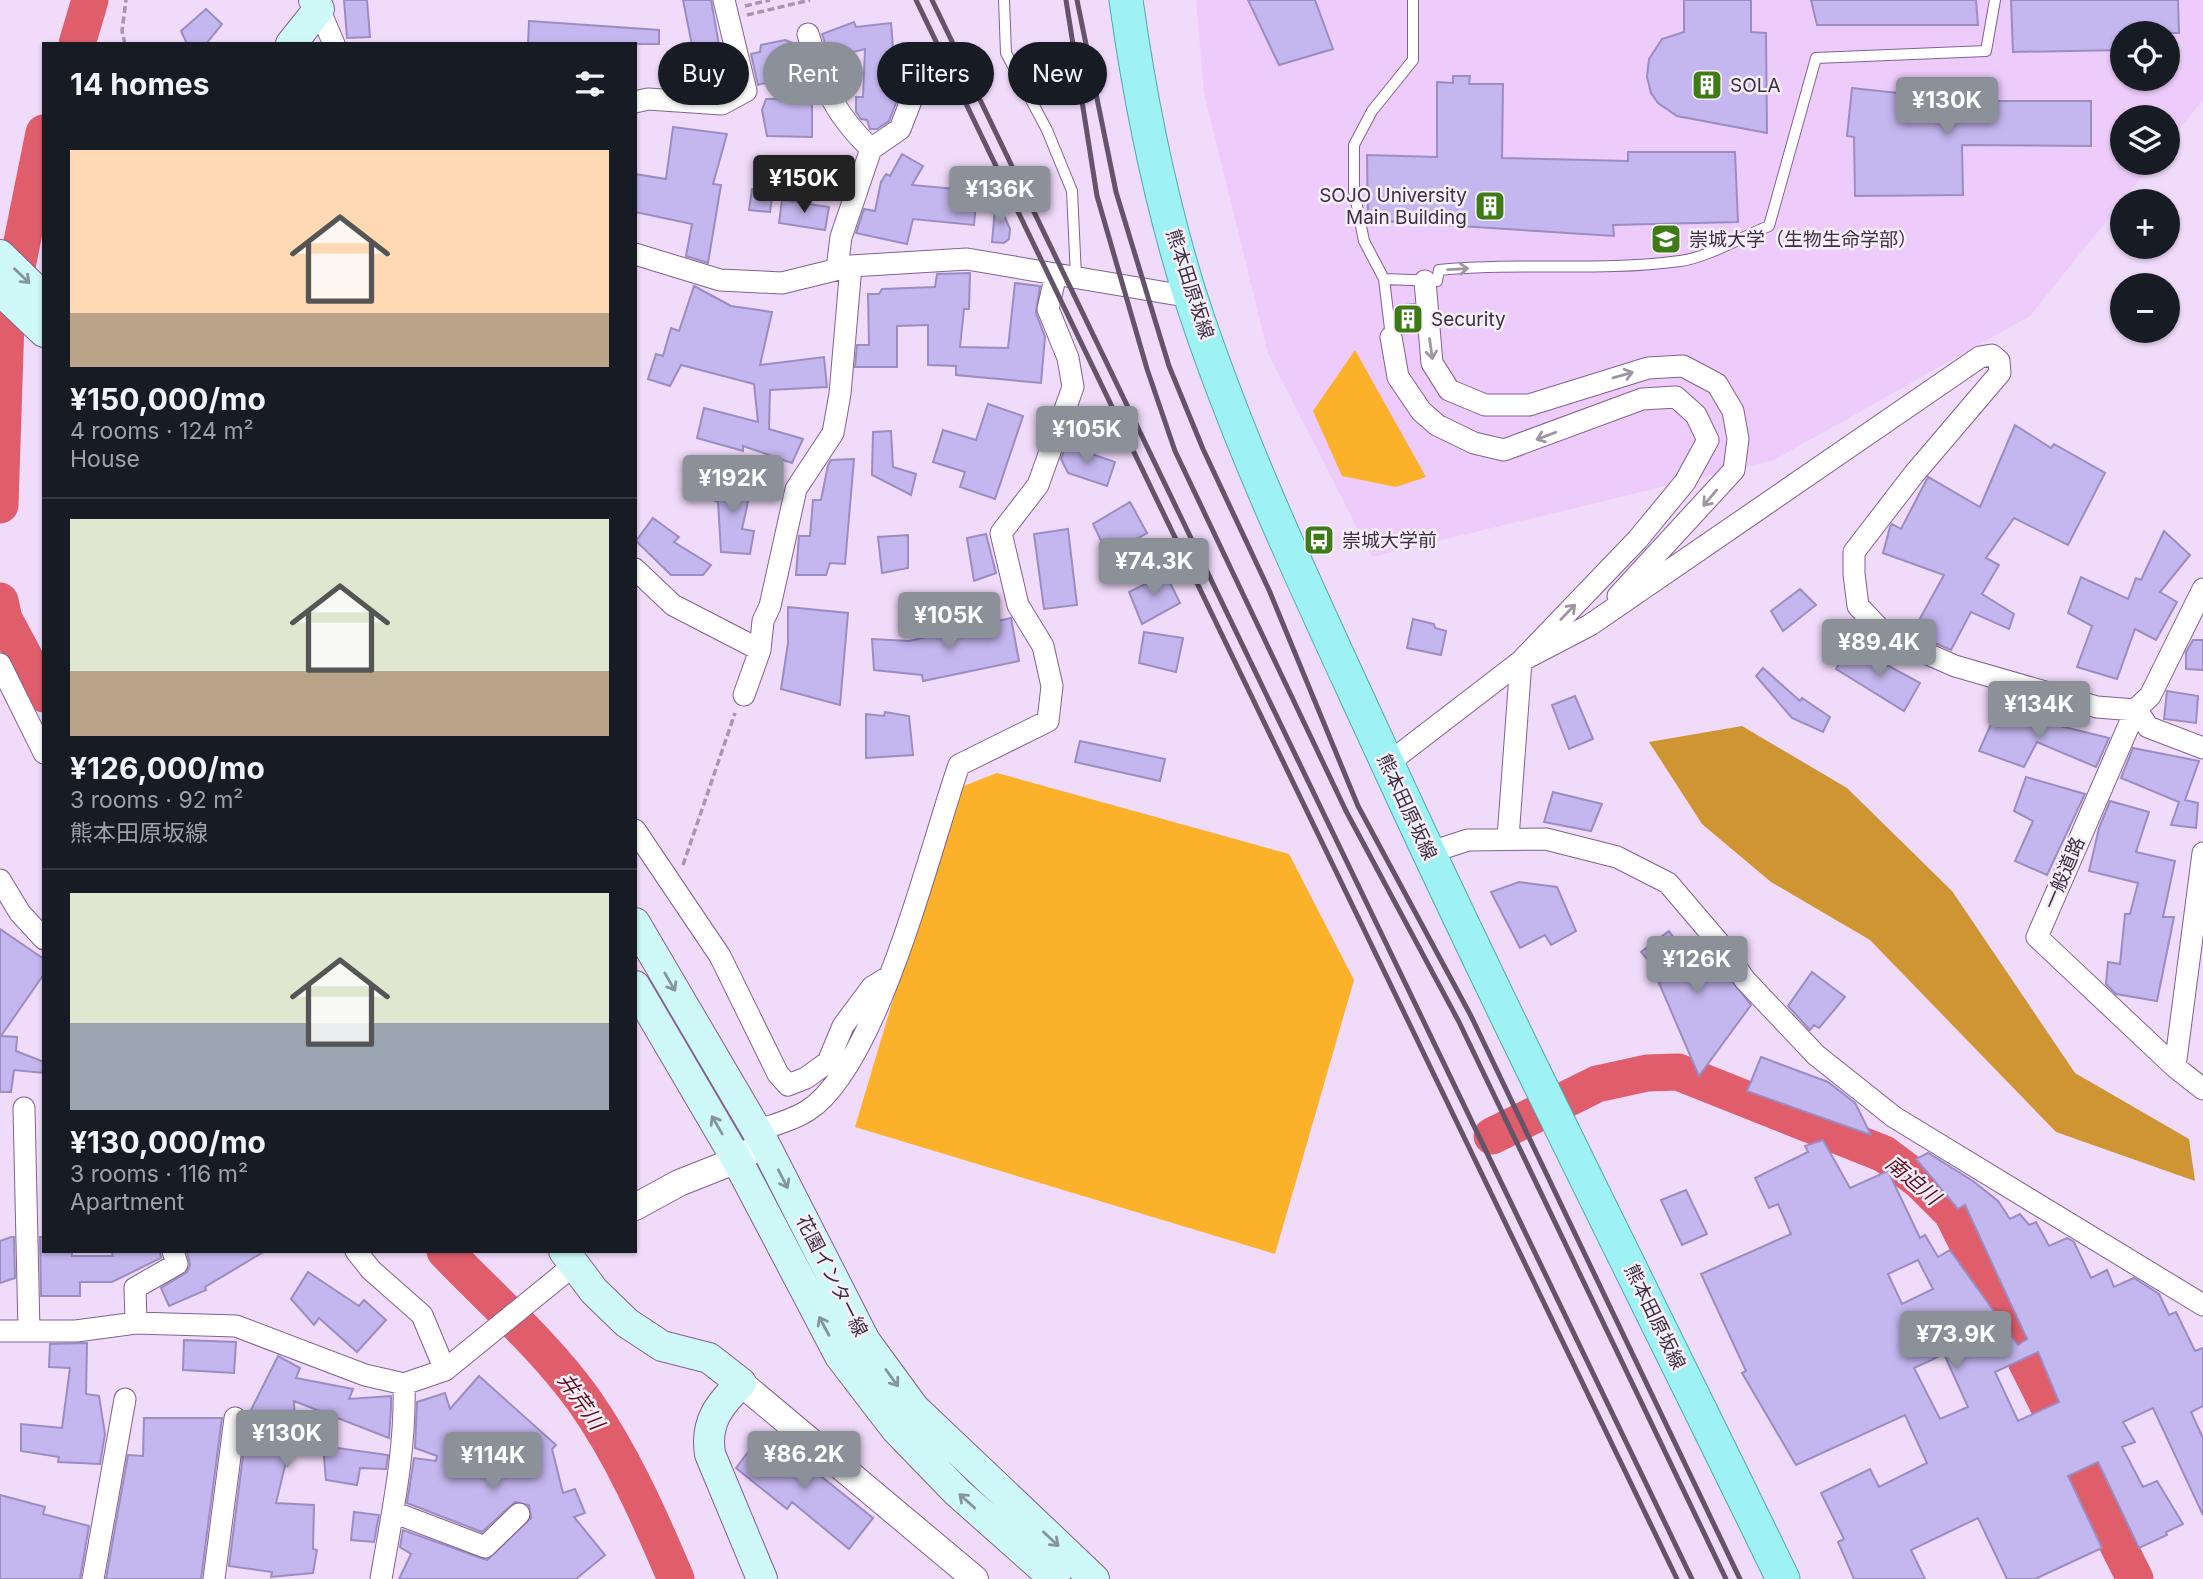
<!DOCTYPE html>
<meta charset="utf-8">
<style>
:root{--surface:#171b24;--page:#20242c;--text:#f1f3f6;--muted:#9ea1a6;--line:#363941;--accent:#8c9099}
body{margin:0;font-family:Inter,"Noto Sans JP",sans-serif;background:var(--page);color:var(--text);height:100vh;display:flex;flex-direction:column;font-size:26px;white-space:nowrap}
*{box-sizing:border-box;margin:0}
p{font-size:23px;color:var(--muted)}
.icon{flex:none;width:38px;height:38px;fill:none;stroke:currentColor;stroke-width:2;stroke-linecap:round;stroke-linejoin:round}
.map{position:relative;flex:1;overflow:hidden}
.sheet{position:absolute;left:42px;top:42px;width:595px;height:1211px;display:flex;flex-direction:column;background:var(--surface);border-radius:0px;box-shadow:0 2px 5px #0004}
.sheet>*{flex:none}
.banner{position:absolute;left:658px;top:42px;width:665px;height:63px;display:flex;gap:14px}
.fabs{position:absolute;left:2110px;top:21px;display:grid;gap:14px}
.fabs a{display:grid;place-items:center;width:70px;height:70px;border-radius:50%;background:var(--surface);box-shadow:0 2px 5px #0004;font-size:35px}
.price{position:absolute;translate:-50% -60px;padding:0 16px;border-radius:7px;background:var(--accent);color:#fff;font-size:23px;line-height:46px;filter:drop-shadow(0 2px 4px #0008)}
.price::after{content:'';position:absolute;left:50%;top:42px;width:21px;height:16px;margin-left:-10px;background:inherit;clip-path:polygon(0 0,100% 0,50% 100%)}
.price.on{background:#222;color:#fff}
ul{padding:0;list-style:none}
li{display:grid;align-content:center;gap:14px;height:371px;padding:0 28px}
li+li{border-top:2px solid var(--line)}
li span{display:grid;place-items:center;height:217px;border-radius:0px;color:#555}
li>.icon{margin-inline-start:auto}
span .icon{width:126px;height:126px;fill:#fffc;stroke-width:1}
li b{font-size:30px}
h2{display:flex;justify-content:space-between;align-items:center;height:84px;padding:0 28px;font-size:30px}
.tag{padding:0 24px;border-radius:32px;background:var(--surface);box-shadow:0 2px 5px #0004;font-size:24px;line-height:63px}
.tag.on{background:var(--accent);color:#fff}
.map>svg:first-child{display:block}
.built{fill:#edccfb;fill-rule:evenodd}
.green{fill:#fbb12a}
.forest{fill:#cf9532}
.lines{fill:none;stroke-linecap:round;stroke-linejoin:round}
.river{stroke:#e05d6c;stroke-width:37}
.building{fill:#c4b6ee;stroke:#9b8dc2;stroke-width:2;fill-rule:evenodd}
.service-casing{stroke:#82618f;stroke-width:12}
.minor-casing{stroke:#82618f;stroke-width:23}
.tertiary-casing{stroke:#82618f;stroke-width:28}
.secondary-casing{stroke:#82618f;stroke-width:32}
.primary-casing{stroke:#52a8b0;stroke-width:35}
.path{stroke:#a895af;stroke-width:3.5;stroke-dasharray:7 3.5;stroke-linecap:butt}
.service{stroke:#fff;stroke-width:10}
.minor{stroke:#fff;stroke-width:21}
.tertiary{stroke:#fff;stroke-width:26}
.secondary{stroke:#cff9f9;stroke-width:30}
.primary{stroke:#9ef2f4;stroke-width:33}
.rail{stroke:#64546a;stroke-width:5}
.oneway{stroke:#9e96a0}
.oneway2{stroke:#86949e}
.labels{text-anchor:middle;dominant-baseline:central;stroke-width:5;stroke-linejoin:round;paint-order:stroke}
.poi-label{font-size:19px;fill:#3d2e42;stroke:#f6eff9;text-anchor:start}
.street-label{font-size:19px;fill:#3d2e42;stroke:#f6eff9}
.water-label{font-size:21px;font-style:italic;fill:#620d1e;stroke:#f6eff9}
</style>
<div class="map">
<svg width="2203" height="1579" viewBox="0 0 2203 1579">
<rect width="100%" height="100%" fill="#f1dbfa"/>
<!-- built -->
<path class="built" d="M1196,0h1007v100l-35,43v-26h-45v46h30l-123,153 -256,144 -402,97 -104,-204 -64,-260zM2123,33h45v46h-45z"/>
<!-- green -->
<path class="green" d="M1355,350l71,127 -30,10 -54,-11 -29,-65z
M997,773l292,81 65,126 -79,274 -420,-127 101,-338z"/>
<!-- forest -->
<path class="forest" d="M1742,726l105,62 105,103 123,182 114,66 6,42 -139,-49 -186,-192 -99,-58 -69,-58 -53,-82z"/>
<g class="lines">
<!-- river -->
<path class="river" d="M77,44l13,-44
M0,505l6,-184 38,-188
M0,601l4,18 40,75
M1492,1136l105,-52 50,-11 31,-1 206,82 36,27 32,32 183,366
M445,1251c46,48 99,94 138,148 39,55 67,119 93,180"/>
</g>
<!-- building -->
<path class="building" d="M344,0h23l3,37 -23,1z
M683,0h28l11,62 3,-1 6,23 -12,7 -24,-2 -3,-23 4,-1z
M1248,0h67l18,49 -54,16z
M1684,0h67v32l15,1 1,100 -90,-17 -19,-13 -7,-10 -4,-16 2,-18 13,-20 22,-7z
M1811,0h165l2,25h-161z
M2011,0h167l1,33h-56v17l-110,2z
M206,9l16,15 -16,20h-19l-6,-13z
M529,21l130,9v14h-131z
M854,22l2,5 35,-4 3,36h8l-1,31 -12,31 -12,8h-7l-3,-9 -6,-1 -5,-7v-15h7l2,-48 -35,9 -8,-24z
M785,40l13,5 8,26 -48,14 -7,-31 9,-2 1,-7z
M1453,76h17l-1,8h34l-1,74 126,3v-9h107l3,70 -125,3 1,11 -246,-16 -1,-65 70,2v-75l16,1z
M1852,88l119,13h120v45l-129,-1 1,50 -108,1 -1,-59 -7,-1z
M812,98v39l-45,-1 -5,-26 4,-11z
M673,127l54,7 -14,50 8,1 -13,78 -22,-7 6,-32 -57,-12v-38l31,5z
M902,154l21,12 -11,19 65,6 -3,34 -61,-6 -6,25 -51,-11 8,-24 11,2 6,-29 5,-8 4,2z
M752,189l21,2 -3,21 -21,-2z
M996,198l14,31 -1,10 -5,4 -12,-1z
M782,200l47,7 -4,23 -46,-7z
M970,273l-1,36h-5l-4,38 48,1 7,-65 25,3 -4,27 9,24 -4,46 -85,-8v-9l-28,-1v-40l-31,1v41h-42l2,-22h12l-1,-51h11l3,-5 53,-2 2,-13z
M694,286l37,20 41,6 -12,53 64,-8 3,30 -57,3 -1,39 34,10 -11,24 -49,-17v5l-46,-13 7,-30 54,14 -4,-38 -73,-19 -11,21 -22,-7 8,-25 7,2 8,-28 8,3z
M1414,304l2,28 -13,1 -4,-6 -2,-21z
M988,404l35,12 -28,83 -35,-12 5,-15 -32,-10 10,-32 33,10z
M2015,425l36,23 3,-4 51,29 -37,72 -54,-27 -28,40 13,7 -17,29 32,20 -5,15 -38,-17 -20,38 -39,-17 32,-58 -61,-22 7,-26 2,-3 9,5 27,-52 52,30z
M891,431l2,36 23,7 -5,21 -39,-20 1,-43z
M1066,445l49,17 -8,24 -39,-13 -7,-14z
M854,459l-9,105 -15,-1 -4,12h-30l3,-39h11l3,-36h8l7,-35 3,-5z
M721,472l30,16 -9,41 12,2 -4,23 -29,-2 -3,-50 -5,-2z
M1130,502l17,31 -39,22 -15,-31z
M653,518l26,19 -5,5 37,23 -8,10h-32l-35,-34z
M1068,529l9,76 -33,4 -10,-75z
M2164,531l26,24 -30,37 17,10 -21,38 -21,-11 -18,50 -40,-12 15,-41 -24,-13 13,-36 47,22 8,-21 5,2z
M986,534l10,39 -22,8 -7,-43z
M908,535v33l-26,5 -4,-36z
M1166,574l14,29 -38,21 -13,-32z
M1800,589l16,16 -33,26 -12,-20z
M788,607l60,6 -8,92 -59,-16 7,-46z
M1011,618l8,43 -96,20 -1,-6 -48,-5 -2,-31 37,2z
M1413,619l21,5 1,4 11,3 -5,24 -34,-7z
M1144,632l39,6 -7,34 -37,-9z
M2193,640h10v30l-17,-1v-17z
M1850,647l33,22 2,-5 35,19 -16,28 -68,-42z
M1763,668l37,33 2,-3 28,19 -7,15 -31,-14 -36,-42z
M2167,691l31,5 -2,27 -32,-4z
M1575,696l18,43 -24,10 -17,-44z
M885,712l24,4 4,39 -47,3v-44l18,2z
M1995,715l61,10 53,13 -13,29 -59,-25 -13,25 -45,-16z
M1080,741l85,18 -5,22 -85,-19z
M2133,748l66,13 -14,39 13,3 -2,25 -25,-3 8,-23 -58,-24z
M2026,777l59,17 -38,81 -32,-14 18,-40 -19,-10z
M1553,792l49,12 -11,27 -47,-9z
M2110,801l39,11 -13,40 39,9 -12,56h11l-17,84 -41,-7 -10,-10 2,-22 12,2 5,-50h5l8,-31 -49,-12 10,-43z
M1519,882l38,5 19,44 -25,14 -6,-10 -25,13 -29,-56z
M0,929l44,30v15l-43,62 16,1 -1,14 28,11v11l-30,-3 -3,22h-11z
M1669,931l9,13 27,3 46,58 -52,71 -40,-93 5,-4 -23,-27z
M1812,972l33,25 -26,31 -5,-3 -4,5 -22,-24z
M1761,1057l67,25 27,21 16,32 -124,-44z
M1823,1140l27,48 38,-17 32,67 5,-3 13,22 12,-7 68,95 9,-6 -62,-134 -7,4 -42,-50 12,-6 45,28 25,20 12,18 10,-5 9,11 7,-3 13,24 18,-8 7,4 17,36 16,-8 7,17 20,-9 25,16 10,21 7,-3 19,39 8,-3v58l-12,6 12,26v77l-50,-107 -30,14 12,20 -13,5 21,40 14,-6 26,43 -17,8 1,3 -28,13 -41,-86 -30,14 34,72 -67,31h-28l-29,-61 -67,32 14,29h-71l-16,-37 6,-3 -23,-46 49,-24 9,18 48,-24 -22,-48 -109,50 -54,-92 4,-2 -45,-97 90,-40 -13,-30 -9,4 -14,-30 53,-26 -3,-6zM1918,1260l15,29 -31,15 -14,-30zM2038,1352l21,50 -41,19 -23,-49zM1944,1354l24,53 -28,12 -26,-51z
M1686,1190l21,44 -25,11 -21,-45z
M11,1237h3l1,41 -15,5v-42z
M40,1237h4v14h28v5h41l-2,-5h49l1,7 -49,24h-32v14h-39z
M187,1251h78l-60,36 1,3 -37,16 -8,-18 26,-16 3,-7z
M308,1272l51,34 5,-6 22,20 -29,32 -38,-34 -5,7 -23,-26z
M184,1340l52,2 -2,31 -51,-3z
M87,1343l-1,51 13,2 6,38 -5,30 -42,-2 1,-5 -38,-6v-27l41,4 8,-60 -21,-1 1,-23z
M278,1356l22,12 -4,10 57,11 -4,10 42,-3v12l-2,30 -95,-37 1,24 -19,78 38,2 -1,44 4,1 -4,23 -42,4 1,-5 -43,-6 19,-150z
M479,1376l77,69 -4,4 11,44 12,-4 10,24 -11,4 31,38 -29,24h-177l12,-25 -11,-7 3,-17 84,30 44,-42 -2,-13 -14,-3 -33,30 -75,-29 7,-45 22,3 1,-5 -22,-8 2,-46 28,-9 5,16z
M144,1418h78l-21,161h-95l22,-124 15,1z
M761,1435l51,34 61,49 -24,31 -57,-47 -5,7 -51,-41z
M323,1446l65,9 -2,14 -26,-1 -3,17 -31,-5z
M0,1495l45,12 -2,7 46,12 -9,53h-80z
M354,1512l25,3 -5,27 -23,-2z"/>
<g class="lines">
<!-- service casing -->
<g class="service-casing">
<path id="service" d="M1004,0l2,53 41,77 25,61 4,85
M1384,279l-20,-38 -10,-50v-46l18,-34 41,-51v-60
M1391,337l-7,-58 53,2 2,-11c79,-8 161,2 241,-9 26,-3 64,-25 89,-35l47,-168 170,-7 9,-51"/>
</g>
<!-- minor casing -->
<g class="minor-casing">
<path id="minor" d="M319,9l15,35
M808,34c17,53 22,75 63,115
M635,102l13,-3 74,5 24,-13 -22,-91
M635,254l85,26 62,3 69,-17 116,-7 224,38
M837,269l4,-32 30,-88 29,-20 14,-36 3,-31
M1425,281l7,82 17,27 36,15h44l119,-37 35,-2 34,18 16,27 5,28 -4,31 -116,126
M1391,337l7,40 23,34 16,14 37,18 30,7 138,-51 34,-2 20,18 12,25 -23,42 -47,57 -117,122 -13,177
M635,569l38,36 87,45
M0,664l44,89
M744,695l16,-45 3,-29 7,-15 26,-117 37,-56 7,-39 11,-128
M2136,709l-99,228 138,130 28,-214
M2136,709l12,18 55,21
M1387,764l134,-103 69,-36 390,-268 12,-2 7,6 1,12 -86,101 -60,78v22l4,32 20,21 29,18 48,21 142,41 38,3 15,-14 53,-107
M635,830l85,126 58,118 10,11 18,-7 22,-16 15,-36 29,-39 18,-11
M1428,853l40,-13 78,-1 71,18 51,26 52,61 25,36 71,75 78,62 309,188
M0,880l20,33 24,26
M2175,1067l28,22
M24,1108l5,223
M757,1131c16,-6 36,-11 50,-20 71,-44 123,-264 152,-346l89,-44 4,-35 -9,-40 -25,-41 -17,-72 37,-48 35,-98 -5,-29 -20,-49 8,-35
M356,1251l15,19 51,45 23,55
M136,1323l-1,-35 42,-24 -4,-13
M0,1331h76l60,-8 100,3 129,49 39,9 41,-14 129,-105
M393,1512l92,35 34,-33
M93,1579l32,-180
M214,1579l21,-161
M381,1579c11,-65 25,-129 23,-195"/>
</g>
<!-- tertiary casing -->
<g class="tertiary-casing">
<path id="tertiary" d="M635,1207l44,-24 58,-23 16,-10
M741,1383l234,196"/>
</g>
<!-- secondary casing -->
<g class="secondary-casing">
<path id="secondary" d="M291,44l28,-35 -5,-9
M0,255l44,43
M0,290l44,42
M635,923l129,220 101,198 49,67 180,171
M635,986l102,174 103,196 56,73 61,63 98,87
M564,1251l30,40 33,32 35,23 47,12 32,25c-22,22 -36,39 -31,71l52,125"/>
</g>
<!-- primary casing -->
<g class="primary-casing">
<path id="primary" d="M1126,0c14,100 34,199 64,295 51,158 125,310 194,461 127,277 266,549 399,823"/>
</g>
<!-- path -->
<path class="path" d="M745,6l25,-6
M747,15l63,-15
M125,44l-3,-13 4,-31
M683,865l52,-152"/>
<!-- service -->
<use href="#service" class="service"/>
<!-- minor -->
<use href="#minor" class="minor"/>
<!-- tertiary -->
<use href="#tertiary" class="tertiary"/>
<!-- secondary -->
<use href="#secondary" class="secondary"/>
<!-- primary -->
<use href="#primary" class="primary"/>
<!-- rail -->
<path class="rail" d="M916,0l761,1579
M932,0l760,1579
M1066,0l31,196 50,173 28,82 171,360 113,211 267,557
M1077,0l39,192 53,174 34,83 66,141 89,216 113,210 269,563"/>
</g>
<!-- one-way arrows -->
<defs><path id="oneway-shaft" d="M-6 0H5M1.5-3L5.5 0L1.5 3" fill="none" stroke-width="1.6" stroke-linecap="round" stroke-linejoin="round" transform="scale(1.75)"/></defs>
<g class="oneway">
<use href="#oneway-shaft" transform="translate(1458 269) rotate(-3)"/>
<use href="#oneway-shaft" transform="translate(1431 349) rotate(82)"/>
<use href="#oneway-shaft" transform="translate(1623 375) rotate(-16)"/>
<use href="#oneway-shaft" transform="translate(1546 436) rotate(159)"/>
<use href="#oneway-shaft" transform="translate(1710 498) rotate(130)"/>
<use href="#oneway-shaft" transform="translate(1568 612) rotate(-46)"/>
</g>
<g class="oneway2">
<use href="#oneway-shaft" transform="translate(22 276) rotate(44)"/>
<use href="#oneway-shaft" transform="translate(670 982) rotate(60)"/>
<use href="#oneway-shaft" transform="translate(717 1125) rotate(-120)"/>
<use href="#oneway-shaft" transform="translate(783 1179) rotate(63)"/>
<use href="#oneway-shaft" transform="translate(824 1326) rotate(-118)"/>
<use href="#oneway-shaft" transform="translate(892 1378) rotate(54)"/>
<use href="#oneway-shaft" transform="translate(967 1501) rotate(-138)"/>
<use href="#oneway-shaft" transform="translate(1051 1539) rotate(43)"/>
</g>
<!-- icons -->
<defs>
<g id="building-square" transform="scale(1.575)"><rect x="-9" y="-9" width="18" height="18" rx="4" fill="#3e7b16" stroke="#f6eff9"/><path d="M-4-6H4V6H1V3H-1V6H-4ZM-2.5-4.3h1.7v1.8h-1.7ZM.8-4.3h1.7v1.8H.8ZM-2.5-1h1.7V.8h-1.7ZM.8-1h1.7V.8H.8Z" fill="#fff"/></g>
<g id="university-square" transform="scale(1.575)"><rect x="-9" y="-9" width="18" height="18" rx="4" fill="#3e7b16" stroke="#f6eff9"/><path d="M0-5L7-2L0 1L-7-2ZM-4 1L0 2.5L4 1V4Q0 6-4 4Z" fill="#fff"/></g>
<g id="bus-square" transform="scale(1.575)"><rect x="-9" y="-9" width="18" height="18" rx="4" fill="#3e7b16" stroke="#f6eff9"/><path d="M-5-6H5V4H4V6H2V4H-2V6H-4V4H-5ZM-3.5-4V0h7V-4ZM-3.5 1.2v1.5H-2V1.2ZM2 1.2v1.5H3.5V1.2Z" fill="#fff"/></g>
</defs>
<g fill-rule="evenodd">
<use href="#building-square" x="1707" y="85"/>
<use href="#building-square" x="1490" y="206"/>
<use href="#university-square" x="1666" y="239"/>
<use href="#building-square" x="1408" y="319"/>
<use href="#bus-square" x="1319" y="540"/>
</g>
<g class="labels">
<!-- poi labels -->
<g class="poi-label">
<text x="1730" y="85">SOLA</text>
<text x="1467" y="195" text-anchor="end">SOJO University<tspan x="1467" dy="22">Main Building</tspan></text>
<text x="1689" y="239">崇城大学（生物生命学部）</text>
<text x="1431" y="319">Security</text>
<text x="1342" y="540">崇城大学前</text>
</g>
<!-- street labels -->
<g class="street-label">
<text transform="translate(1190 284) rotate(72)">熊本田原坂線</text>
<text transform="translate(1407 807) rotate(65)">熊本田原坂線</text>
<text transform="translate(2064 873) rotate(-67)">一般道路</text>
<text transform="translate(832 1276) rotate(63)">花園インター線</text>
<text transform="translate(1655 1317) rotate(64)">熊本田原坂線</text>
</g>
<!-- water labels -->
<g class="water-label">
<text transform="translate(1913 1180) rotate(40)">南迫川</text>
<text transform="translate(581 1401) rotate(55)">井芹川</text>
</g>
</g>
</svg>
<div class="fabs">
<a><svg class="icon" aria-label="locate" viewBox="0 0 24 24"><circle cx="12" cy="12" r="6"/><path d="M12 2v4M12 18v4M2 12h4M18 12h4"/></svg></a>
<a><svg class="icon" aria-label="layers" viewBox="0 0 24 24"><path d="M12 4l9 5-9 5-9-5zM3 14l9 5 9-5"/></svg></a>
<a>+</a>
<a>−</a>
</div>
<b class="price" style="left:1947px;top:137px">¥130K</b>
<b class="price on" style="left:804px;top:215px">¥150K</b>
<b class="price" style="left:1000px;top:226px">¥136K</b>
<b class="price" style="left:1087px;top:466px">¥105K</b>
<b class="price" style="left:733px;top:515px">¥192K</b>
<b class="price" style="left:1154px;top:598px">¥74.3K</b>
<b class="price" style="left:949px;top:652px">¥105K</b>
<b class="price" style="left:1879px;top:679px">¥89.4K</b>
<b class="price" style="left:2039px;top:741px">¥134K</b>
<b class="price" style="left:1697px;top:996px">¥126K</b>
<b class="price" style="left:1956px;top:1371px">¥73.9K</b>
<b class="price" style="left:287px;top:1470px">¥130K</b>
<b class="price" style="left:804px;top:1491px">¥86.2K</b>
<b class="price" style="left:493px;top:1492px">¥114K</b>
<div class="banner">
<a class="tag">Buy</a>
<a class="tag on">Rent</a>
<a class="tag">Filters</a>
<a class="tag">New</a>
</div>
<section class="sheet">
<h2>14 homes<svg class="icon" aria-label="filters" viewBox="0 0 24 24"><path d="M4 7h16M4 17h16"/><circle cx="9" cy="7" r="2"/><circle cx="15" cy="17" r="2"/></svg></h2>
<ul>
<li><span style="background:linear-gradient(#ffd9b3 75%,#b9a48a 0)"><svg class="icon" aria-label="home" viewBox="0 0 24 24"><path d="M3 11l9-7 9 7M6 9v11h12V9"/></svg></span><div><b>¥150,000/mo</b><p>4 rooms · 124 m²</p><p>House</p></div></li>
<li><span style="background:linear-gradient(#dfe7d0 70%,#b9a48a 0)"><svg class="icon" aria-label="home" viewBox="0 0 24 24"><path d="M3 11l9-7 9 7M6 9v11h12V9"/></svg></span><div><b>¥126,000/mo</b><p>3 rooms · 92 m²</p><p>熊本田原坂線</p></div></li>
<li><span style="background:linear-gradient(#dfe7d0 60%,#9aa5b1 0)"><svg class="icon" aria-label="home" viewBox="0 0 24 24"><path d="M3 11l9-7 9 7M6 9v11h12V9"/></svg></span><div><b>¥130,000/mo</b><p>3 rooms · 116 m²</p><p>Apartment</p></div></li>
</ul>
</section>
</div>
